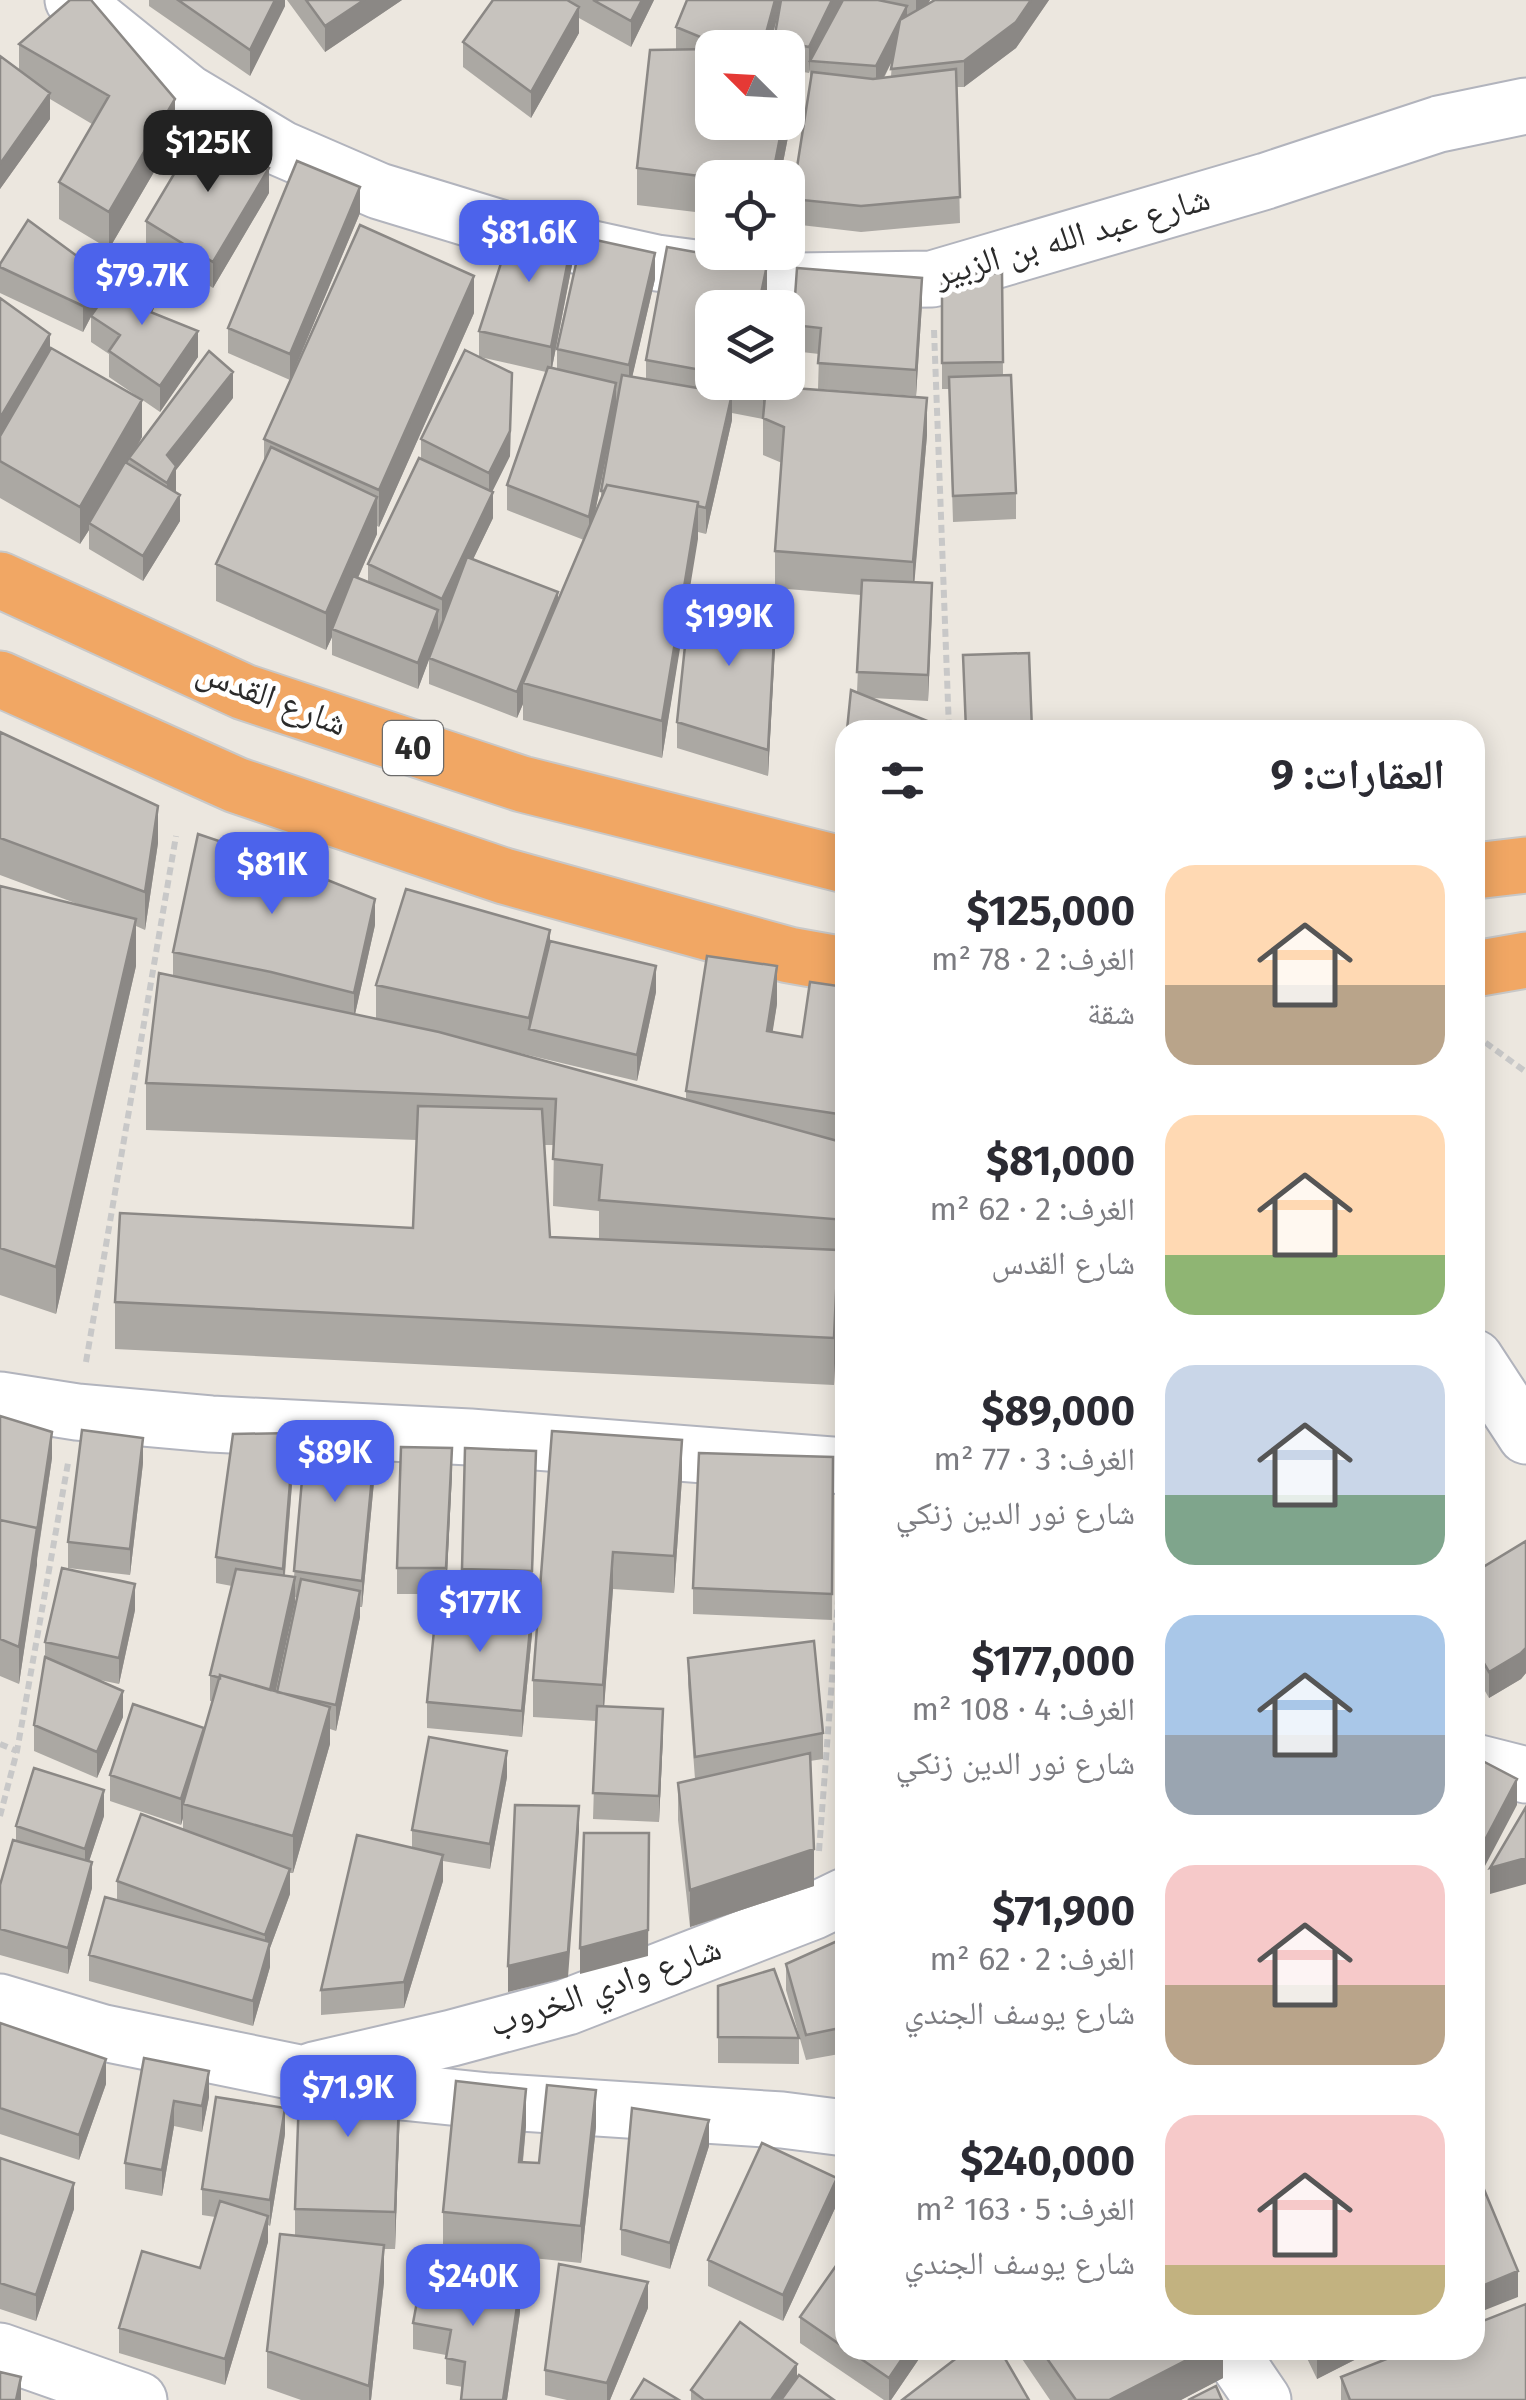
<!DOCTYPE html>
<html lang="ar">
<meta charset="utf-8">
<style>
:root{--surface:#fff;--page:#f2f2f3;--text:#2b2b33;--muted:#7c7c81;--accent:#4c63eb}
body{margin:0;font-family:"Fira Sans","Noto Naskh Arabic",sans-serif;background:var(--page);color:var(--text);direction:rtl;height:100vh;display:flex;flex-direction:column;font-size:38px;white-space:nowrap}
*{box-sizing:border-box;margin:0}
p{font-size:32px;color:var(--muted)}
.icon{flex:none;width:55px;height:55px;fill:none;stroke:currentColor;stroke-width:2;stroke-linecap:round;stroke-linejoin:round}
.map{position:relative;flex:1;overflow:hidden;direction:ltr}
.side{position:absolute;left:835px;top:720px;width:650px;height:1640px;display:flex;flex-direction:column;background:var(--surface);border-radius:30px;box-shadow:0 5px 25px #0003;direction:rtl}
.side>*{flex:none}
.needle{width:65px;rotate:294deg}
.tools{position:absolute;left:695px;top:30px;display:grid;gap:20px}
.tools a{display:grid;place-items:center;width:110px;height:110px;border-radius:20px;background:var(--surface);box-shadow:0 5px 25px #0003;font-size:50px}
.price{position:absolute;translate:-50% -85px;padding:0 22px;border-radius:20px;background:var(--accent);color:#fff;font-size:32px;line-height:65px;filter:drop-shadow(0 2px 5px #0008)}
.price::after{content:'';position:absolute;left:50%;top:60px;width:30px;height:22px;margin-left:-15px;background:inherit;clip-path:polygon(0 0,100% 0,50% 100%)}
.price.selected{background:#222;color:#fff}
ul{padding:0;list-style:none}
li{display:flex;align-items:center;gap:30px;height:250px;padding:0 40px}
li span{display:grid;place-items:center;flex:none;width:280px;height:200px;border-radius:30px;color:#555}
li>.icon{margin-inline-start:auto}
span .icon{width:120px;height:120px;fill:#fffc;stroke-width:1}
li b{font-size:42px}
h2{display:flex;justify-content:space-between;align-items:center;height:120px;padding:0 40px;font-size:42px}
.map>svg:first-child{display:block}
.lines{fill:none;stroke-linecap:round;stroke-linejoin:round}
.minor-casing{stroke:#b2b4bd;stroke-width:59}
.highway-casing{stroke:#c8c8c8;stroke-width:59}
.path{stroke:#c8c8c8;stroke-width:6;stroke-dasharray:8 5;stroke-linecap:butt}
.minor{stroke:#fff;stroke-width:55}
.highway{stroke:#f1a764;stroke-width:55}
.wall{fill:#aba8a3;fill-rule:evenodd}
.shaded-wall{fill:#8b8885}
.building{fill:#c7c3be;stroke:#8b8885;stroke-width:2.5}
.labels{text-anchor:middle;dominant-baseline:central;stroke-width:10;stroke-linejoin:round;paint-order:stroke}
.shield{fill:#fff;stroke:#6b6b6b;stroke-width:2.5}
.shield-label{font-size:32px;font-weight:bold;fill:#2b2b2b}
.street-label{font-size:35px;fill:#2b2b2b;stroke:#fff}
</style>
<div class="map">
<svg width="1526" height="2400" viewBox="0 0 1526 2400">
<rect width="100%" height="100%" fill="#ece7df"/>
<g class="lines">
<!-- minor casing -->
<g class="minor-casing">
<path id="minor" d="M73,0l114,92 95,57 97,42 128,39 150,33 139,18 136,-2 334,-98 173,-57 87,-18
M1475,1358l51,78
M0,1400l77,12 134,12 259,13 375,29
M1475,1762l51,13
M0,2002l104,31 278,57 107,11 293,19 63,8
M314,2070l138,-32 115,-31 247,-96 31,-15
M1229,2350l34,50
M0,2351l139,49"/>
</g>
<!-- highway casing -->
<g class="highway-casing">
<path id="highway" d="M0,580l244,112 278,92 323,81
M0,679l236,106 268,91 285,79 56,10
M1475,871l51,-6
M1475,969l51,-9"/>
</g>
<!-- path -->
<path class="path" d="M934,330l15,400
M1475,1035l51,37
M86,1362l90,-526
M0,1744l17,7
M0,1816l17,-65 51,-288
M819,1851l25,-331"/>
<!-- minor -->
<use href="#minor" class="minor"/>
<!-- highway -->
<use href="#highway" class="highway"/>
</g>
<!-- wall -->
<path class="wall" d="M149,0h136v6l-35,70 -101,-70z
M287,0h115l-77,52z
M493,0h161l-23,47 -52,-29v15l-48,85 -68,-51v-25z
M687,0h243l-2,4 7,-4h114l-33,48 -52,39h-7l3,136 -99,9 -69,-8v-25l18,-115v-14l-1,3 -11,-2v15l-18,92h-68v36l-75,-9v-37l13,-118h26v-23zM781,4l-7,44h14v74h-76v-74h57zM892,61l-1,16 -7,1z
M19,44l156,92 -66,113 -50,-30v-37l33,-58 -42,-25v20l-50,70v-133l19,14z
M269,193l-56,95 -67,-42v-25z
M360,213l-70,167 -62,-27v-25z
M515,220l58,15v25l-21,108 5,1v-20l25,-112 73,16v26l-23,98 14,2v-19l21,-113 100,18 -1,43h-54v74h58l-1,4 158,12v37l-13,147 18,1 -4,118 -56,-3 58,24v8h-83l4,-40 6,2 4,-97 -86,-7v-37l7,-88 -19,-8v-36l-31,-6v7l-26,114 -8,-2 -36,226 -139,-38v-16l-6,14 -88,-34v-25l-11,30 -86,-34v-18l-6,13 -110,-49v-37l48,-102v-23l96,-214 114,51v37l-95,214 -2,-1v8l-19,44 10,4v-18l51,-106 2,1v-20l44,-89 14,7v-26zM480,357l66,15 -39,113v25l77,30 -26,61v-9l-85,-33 20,-41 -1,-26 18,-36 2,-83zM611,433l-10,58v8l-6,13z
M0,264l100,35 -8,15 62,-6 -2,4 46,45 -38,55 -51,-35v-23l-18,-12v-25l-8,15 -83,-39z
M1002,273l1,102 13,118v26l-63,3 -4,-133h-7v-115z
M0,298l50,52 92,87 -8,16 99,-55 -57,72v22l4,29 -37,60 -54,-32v-19l-9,14 -80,-46z
M922,304l-6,92 -98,-7 1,-35 -26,-3v-26z
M776,629l-8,147 -91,-28v-26z
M0,732l158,111 -13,87 -9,-4v40l-80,348 -56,-19v-409l83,20 -83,-31z
M845,755v58h-3v-26z
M375,925l-20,89 21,4v-33l174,-44 106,51 -19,89 -138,-33 187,52v-9l91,-87 -5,28 30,5 43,-50v279h-7l-4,119 -719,-36v-47l298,-74 4,-88 -271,-10v-47l27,-107v-24zM544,1145h10l-1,61 46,5v28l-49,-2z
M0,1416l52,42 -33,226 -19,-8z
M552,1431l130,47 -8,115 -61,-4 -9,117 59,29 -4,87 -66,-3 3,-98 -63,-4v-37z
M306,1434l70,27 -14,146h-2v10l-24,114 -6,-2v15l-37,129h-3v21l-20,54v19l-17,59 -164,-45v-26l28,-55v-19l66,-52v-11l-2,7 -71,-24v-26l94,-43 9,-31h-3v-26l22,-89 -16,-3v-26l78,-98 -9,116 9,2zM295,1597l2,1 -20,94 -1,-1z
M833,1457l-1,163 -139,-6v-26z
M143,1463l-13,112 -62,-7v-26z
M452,1474l-6,120h-49v-26z
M536,1477l-4,120 -70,-2v-26z
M1526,1541v132l-5,6 -32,19 -14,-24v-102z
M135,1610l-16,74 -24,-5 28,38 -26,61 -63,-27v-26l11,-67v-16z
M532,1634l-10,103 -95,-9v-26z
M688,1658l135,75v26l-13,2 4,125 -124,41 -12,-107v-37l17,-4 -7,-95z
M507,1777l-17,92 -47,-8v20l-39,127 -83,7v-25l91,-142v-18z
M104,1816l-15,45 3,27 -24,86 -68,-19v-70l16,-44v-15z
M845,1941v112l-39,7 -20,-70v-26z
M718,1986l81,52v26l-81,-1z
M0,2023l106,61 -27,76 -79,-26z
M144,2058l65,39 -7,35 -28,-6 -12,70 -37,-7v-26z
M400,2108l-5,141h-11v33l-13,118h-70l-34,-12v-37l28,-116v-26z
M526,2126l-3,36 16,1 57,-36 -15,136 -138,-14v-37z
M285,2134l-15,92 -2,-1v17l-43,143 -106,-32v-25l81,-60 15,-51 -13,-2v-26z
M709,2146l-39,123 -49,-14v-26z
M0,2158l74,51 -38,112 -36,-12z
M837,2204l-54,117 -75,-35v-26z
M845,2253v97h80l-34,50h-7l-84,-57v-26z
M648,2308l-38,92h-43l-22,-5v-25z
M520,2312l-13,88h-46l2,-13 -17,-3v-29l-33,-6v-26z
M1016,2350h207v28l-42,22h-131z
M1303,2350h71l-57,29z
M1341,2377l185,23h-185z
M797,2378l37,22h-143v-10z"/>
<!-- shaded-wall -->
<path class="shaded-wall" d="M275,0h10v6l-35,70v-26z
M364,0h38l-77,52v-26z
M642,0h12l-23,47v-26z
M775,0h7l-13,48h-7z
M832,0h12l-34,61 -1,12v-26z
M916,0h14l-14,24z
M1031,0h18l-33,48 -52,39v-26z
M907,6v26l-31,60v-26z
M579,7v26l-48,85v-26z
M798,49v37l-18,92h-8l11,-56h5v-20z
M50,93v26l-50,70v-25z
M175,99v37l-66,113v-37z
M269,168v25l-56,95v-26z
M360,187v26l-70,167v-26z
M573,235v25l-22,113v-26z
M655,253v26l-26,112v-26z
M767,265v37l-1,6h-8z
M100,273v26l-17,33v-26z
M474,276v37l-95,214v-37z
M922,278v26l-6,92v-26z
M154,282v26l-11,27v-26z
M198,331v26l-38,55v-26z
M50,334v26l-50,84v-26z
M233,372v26l-57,72v22l-9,17v-54z
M512,373l-2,83 -21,42v-25z
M763,382h7l-7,37z
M616,383v26l-27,133v-25z
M732,394v26l-26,114v-26z
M927,398v37l-14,164v-37z
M142,400v37l-50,88 -3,-2v7l-9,14v-37z
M493,492v26l-51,106v-25z
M180,495v26l-37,60v-25z
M377,497v37l-42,96 -3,-1v8l-6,13v-37z
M698,502v37l-36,219v-37z
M932,583v26l-4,92v-26z
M558,592v26l-35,65v21l-6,14v-26z
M776,603v26l-8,147v-26z
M438,610v26l-20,53v-26z
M158,806v37l-13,87v-38z
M375,899v26l-21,94v-26z
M136,919v47l-80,348v-47z
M550,930v37l-21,62v-11z
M656,966v26l-19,89v-26z
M777,966v38l-10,64v-37z
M838,1250v47l-4,88v-47z
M52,1432v26l-15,100v-26z
M294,1433v26l-11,136v-26z
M376,1435v26l-14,146v-26z
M143,1438v25l-13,112v-26z
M682,1440v38l-8,115v-37z
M452,1448v26l-6,120v-26z
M37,1528v37l-18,119v-37z
M613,1552v37l-10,133v-37z
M295,1577v26l-25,114v-25z
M135,1584v26l-16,74v-26z
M360,1591v26l-24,114v-26z
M532,1608v26l-10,103v-26z
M1526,1648v25l-5,6 -32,19v-26z
M123,1691v26l-26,61v-26z
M330,1707v37l-37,129v-37z
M663,1709v26l-4,87v-26z
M204,1728v26l-21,50v14l-2,7v-26z
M507,1751v26l-17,92v-25z
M1517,1779v26l-42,80v-26z
M104,1790v26l-19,58v-25z
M579,1806v26l-11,145 -60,15v-26z
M649,1833l-1,123 -68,18v-26z
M814,1849v37l-124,41v-37z
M443,1855v26l-39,127v-26z
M1526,1858v26l-36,10v-26z
M92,1862v26l-24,86v-26z
M290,1869v25l-20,54v19l-17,59v-25l12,-42v-24z
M106,2059v25l-27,76v-25z
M209,2071v26l-7,35v-26z
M400,2071v37l-5,141v-37z
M526,2089v37l-7,73v-37z
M596,2090v37l-15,136v-37z
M174,2101v25l-12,70v-26z
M285,2108v26l-15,92v-26z
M709,2120v26l-39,123v-26z
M837,2178v26l-54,117v-26z
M74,2183v26l-38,112v-26z
M268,2216v26l-43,143v-26z
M384,2245v37l-13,118h-2v-14z
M1518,2271v26l-43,17v-25z
M648,2282v26l-38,92h-3v-17z
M520,2286v26l-13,88h-4z
M908,2350h17l-34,50h-2v-22z
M1206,2350h17v28l-42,22h-72z
M1323,2350h51l-57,29v-26z
M797,2364v26l-7,10h-19z
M21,2377v23h-5z"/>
<!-- building -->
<path class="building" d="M70,0h21l84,99 -66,113 -50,-30 50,-86 -90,-52z
M178,0h97l-25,50z
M306,0h58l-39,26z
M493,0h74l12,7 -48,85 -68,-50z
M593,0h49l-11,21z
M687,0h88l-13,48h-35l-51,-21z
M781,0h51l-23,47 -35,-7z
M843,0h35l29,6 -31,60 -66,-5z
M935,0h96l-15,22 -52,39 -73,8 9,-49z
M712,49v73h71l-11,56h-57l-78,-10 13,-118z
M788,49h10l-10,53z
M0,56l50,37 -50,71z
M956,69l4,128 -99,9 -69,-7 20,-127 61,7z
M202,127l67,41 -56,94 -67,-41z
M297,161l63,26 -70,167 -62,-26z
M28,220l72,53 -17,33 -83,-39v-3z
M515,220l58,15 -22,112 -72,-16z
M360,225l114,51 -95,214 -115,-51z
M582,237l73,16 -26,112 -72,-16z
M667,247l100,18 -9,43h-46v64l-66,-12z
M127,264l27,18 -11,27 55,22 -38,55 -51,-35 11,-16 -29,-19z
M797,268l125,10 -6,92 -98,-7 3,-35 -28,-3z
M1002,273l1,89 -61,1v-89z
M0,298l50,36 -50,84z
M51,348l91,52 -62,107 -80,-46v-25z
M465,350l47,23 -2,58 -21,42 -68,-34z
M209,351l24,21 -66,83 9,11 -9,17 -38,-25z
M548,367l68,16 -27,134 -82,-32z
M622,375l110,19 -26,114 -8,-2v-4l-91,-17 -3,6h-3z
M1011,375l5,118 -63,3 -4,-119z
M766,386l161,12 -14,164 -138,-11 9,-124 -21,-9z
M271,447l106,50 -51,116 -110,-49z
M419,458l74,34 -51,107 -74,-35z
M125,462l55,33 -37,61 -54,-33z
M607,485l91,17 -36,219 -139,-38z
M467,557l91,35 -41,100 -88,-34z
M353,576l85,34 -20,53 -86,-34z
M862,580l70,3 -4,92 -71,-3z
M690,598l86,5 -8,147 -91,-28z
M1029,653l3,77h-66l-3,-75z
M851,690l79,32 -1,8h-82z
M0,732l158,74 -13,86 -145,-54z
M845,755v32h-3z
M198,834l92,31 85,34 -21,94 -83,-21 -98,-20z
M0,886l136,33 -80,348 -56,-19z
M406,889l144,41 -21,88 -153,-33z
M550,941l106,25 -19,89 -108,-26z
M707,956l70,10 -10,65 35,6 8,-55 35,5v128l-159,-24z
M159,973l280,59 406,111v77l-246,-20 3,-35 -49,-6 3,-60 -410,-16z
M418,1106l124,3 8,128 288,13 -4,88 -719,-36 5,-89 293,15z
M0,1416l52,16 -15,100v-4l-37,-8z
M82,1430l61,8 -13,111 -62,-7z
M552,1431l130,9 -8,116 -61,-4 -10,133 -70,-5z
M294,1433l-11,136 -67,-12 17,-123z
M306,1434l70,1 -14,146 -68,-10z
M401,1447l51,1 -6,120h-49z
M465,1448l71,3 -4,120 -70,-2z
M699,1453l134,4 -1,137 -139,-6z
M0,1520l37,8 -18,119 -19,-8z
M1526,1541v107l-5,5 -32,19 -14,-24v-76z
M62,1568l73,16 -16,74 -74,-16z
M236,1569l59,8 -25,113 -50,-15v3l-10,-3z
M301,1579l59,12 -24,114 -59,-13z
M437,1600l95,8 -10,103 -95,-9z
M814,1641l9,92 -128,24 -7,-99z
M45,1657l78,34 -26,61 -63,-27z
M220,1675l110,32 -37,129 -110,-32z
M133,1704l71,24 -23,71 -71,-24z
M597,1706l66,3 -4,87 -66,-3z
M429,1737l78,14 -17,93 -78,-14z
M810,1753l4,96 -124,41 -12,-107z
M1475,1757l42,22 -42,80z
M34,1768l70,22 -19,59 -69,-23z
M515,1805l64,1 -11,146 -60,14z
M1526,1807v51l-36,10z
M141,1814l149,55 -25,66 -148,-54z
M584,1833h65l-1,97 -68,18z
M357,1835l86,20 -39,127 -83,8z
M13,1840l79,22 -24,86 -68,-19v-44z
M105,1897l165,45 -17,59 -164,-46z
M844,1938l1,89 -39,8 -20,-71z
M774,1969l25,69 -81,-1v-51z
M0,2023l106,36 -27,76 -79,-27z
M144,2058l65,13 -7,35 -28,-5 -12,69 -37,-7z
M300,2068l100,3 -5,141 -100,-3z
M456,2081l70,8 -7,73 20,1 8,-78 49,5 -15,136 -138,-14z
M216,2097l69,11 -15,92 -68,-11z
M632,2108l77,12 -39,123 -49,-14z
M762,2143l75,35 -54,117 -75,-35z
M0,2158l74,25 -38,112 -36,-12z
M1483,2187l35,84 -43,18v-98z
M220,2201l48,15 -43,143 -106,-31 23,-77 58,17z
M280,2234l104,11 -15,141 -102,-35z
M845,2253v95l-45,-31z
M559,2264l89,18 -41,101 -62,-13z
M422,2275l98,11 -17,114h-42l4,-38 -19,-4 5,-28 -38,-7z
M1526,2304v96h-176l-9,-23 68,-27h66v-26z
M740,2322l57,42 -26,36h-67l-13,-10z
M848,2350h60l-19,28z
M967,2350h33l29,50h-127z
M1041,2350h165l-97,50h-33z
M0,2372l21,5 -5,23h-16z
M799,2375l35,25h-53z
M644,2379l35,21h-48z
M1216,2386l6,14h-34z"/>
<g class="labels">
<!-- shield labels -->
<rect class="shield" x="383" y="721" width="60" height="54" rx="8"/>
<g class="shield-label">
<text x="413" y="748">40</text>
</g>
<!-- street labels -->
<g class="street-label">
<text transform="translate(1072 236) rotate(-16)">شارع عبد الله بن الزبير</text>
<text transform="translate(272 697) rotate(21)">شارع القدس</text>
<text transform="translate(605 1986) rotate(-19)">شارع وادي الخروب</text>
</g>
</g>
</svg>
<div class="tools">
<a><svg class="needle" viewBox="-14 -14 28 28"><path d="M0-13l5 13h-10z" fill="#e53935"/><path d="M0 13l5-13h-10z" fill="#7c7c81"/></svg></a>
<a><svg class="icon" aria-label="locate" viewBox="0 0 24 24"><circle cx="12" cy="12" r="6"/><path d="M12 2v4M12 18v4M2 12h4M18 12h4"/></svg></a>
<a><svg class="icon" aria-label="layers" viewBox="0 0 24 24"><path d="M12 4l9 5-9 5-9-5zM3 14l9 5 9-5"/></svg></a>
</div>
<b class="price selected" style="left:208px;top:195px">$125K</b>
<b class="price" style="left:529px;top:285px">$81.6K</b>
<b class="price" style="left:142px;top:328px">$79.7K</b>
<b class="price" style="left:729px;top:669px">$199K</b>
<b class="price" style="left:272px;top:917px">$81K</b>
<b class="price" style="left:335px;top:1505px">$89K</b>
<b class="price" style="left:480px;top:1655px">$177K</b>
<b class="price" style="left:348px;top:2140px">$71.9K</b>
<b class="price" style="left:473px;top:2329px">$240K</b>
<section class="side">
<h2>العقارات: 9<svg class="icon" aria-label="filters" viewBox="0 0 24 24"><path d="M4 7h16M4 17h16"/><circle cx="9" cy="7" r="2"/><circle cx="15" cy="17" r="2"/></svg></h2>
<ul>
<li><span style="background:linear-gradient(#ffd9b3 60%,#b9a48a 0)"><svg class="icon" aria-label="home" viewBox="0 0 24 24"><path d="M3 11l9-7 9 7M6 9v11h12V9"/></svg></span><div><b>$125,000</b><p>الغرف: 2 · 78 m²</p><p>شقة</p></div></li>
<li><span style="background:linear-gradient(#ffd9b3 70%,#8fb573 0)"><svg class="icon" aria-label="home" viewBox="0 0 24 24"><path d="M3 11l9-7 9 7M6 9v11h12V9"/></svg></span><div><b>$81,000</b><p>الغرف: 2 · 62 m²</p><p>شارع القدس</p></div></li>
<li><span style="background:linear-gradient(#c9d6e8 65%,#7fa58c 0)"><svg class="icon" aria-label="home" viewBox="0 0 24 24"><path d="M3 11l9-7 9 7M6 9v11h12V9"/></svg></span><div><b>$89,000</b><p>الغرف: 3 · 77 m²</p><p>شارع نور الدين زنكي</p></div></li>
<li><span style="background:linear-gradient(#a9c7e8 60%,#9aa5b1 0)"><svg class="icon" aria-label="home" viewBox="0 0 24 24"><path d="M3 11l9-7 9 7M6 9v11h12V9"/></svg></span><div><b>$177,000</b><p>الغرف: 4 · 108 m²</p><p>شارع نور الدين زنكي</p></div></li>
<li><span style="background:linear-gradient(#f6c9c9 60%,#b9a48a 0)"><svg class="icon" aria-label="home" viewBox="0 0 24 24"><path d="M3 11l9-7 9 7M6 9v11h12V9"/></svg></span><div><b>$71,900</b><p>الغرف: 2 · 62 m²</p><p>شارع يوسف الجندي</p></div></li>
<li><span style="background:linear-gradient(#f6c9c9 75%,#c2b280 0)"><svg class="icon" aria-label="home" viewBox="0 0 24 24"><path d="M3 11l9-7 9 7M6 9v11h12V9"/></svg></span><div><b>$240,000</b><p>الغرف: 5 · 163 m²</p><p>شارع يوسف الجندي</p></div></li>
</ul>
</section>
</div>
